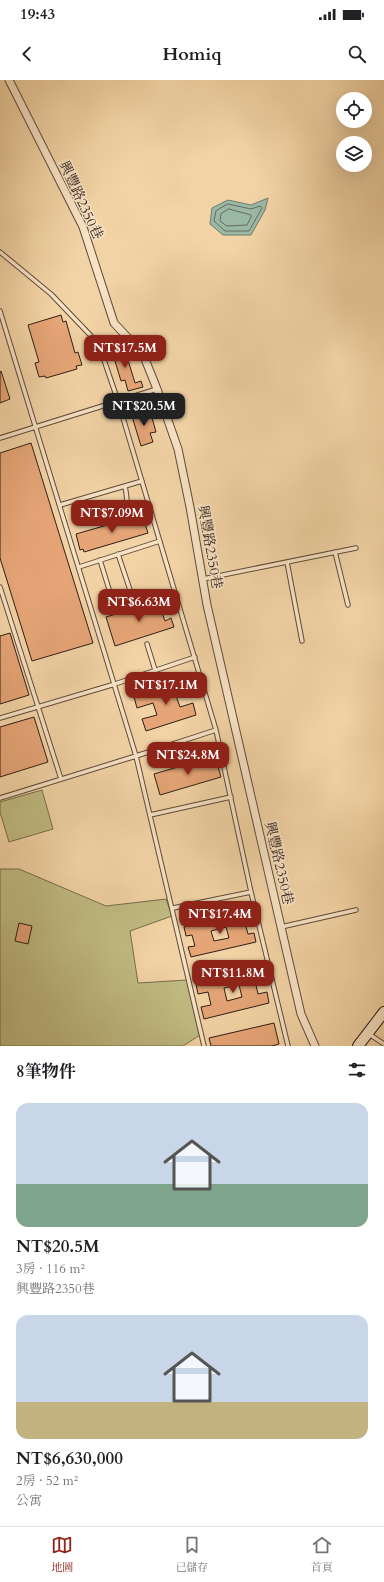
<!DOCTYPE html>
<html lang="zh-TW">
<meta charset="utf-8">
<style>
:root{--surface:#fff;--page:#f6f6f6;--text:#202124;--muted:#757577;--line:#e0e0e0;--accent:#8f2418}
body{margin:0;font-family:Cardo,"Noto Serif TC",serif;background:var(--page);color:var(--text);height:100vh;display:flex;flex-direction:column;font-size:15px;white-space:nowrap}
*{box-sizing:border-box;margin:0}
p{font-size:13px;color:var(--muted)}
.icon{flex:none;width:22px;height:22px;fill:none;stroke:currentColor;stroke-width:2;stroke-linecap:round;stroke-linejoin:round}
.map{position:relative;height:966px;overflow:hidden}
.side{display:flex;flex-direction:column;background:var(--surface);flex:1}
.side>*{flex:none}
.fabs{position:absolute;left:336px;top:12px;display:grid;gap:8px}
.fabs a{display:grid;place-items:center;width:36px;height:36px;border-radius:50%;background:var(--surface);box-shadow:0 4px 16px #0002;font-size:20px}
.price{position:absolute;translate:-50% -34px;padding:0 9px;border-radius:8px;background:var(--accent);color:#fff;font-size:13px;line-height:26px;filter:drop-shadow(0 1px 2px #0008)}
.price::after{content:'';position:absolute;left:50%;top:24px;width:12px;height:9px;margin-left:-6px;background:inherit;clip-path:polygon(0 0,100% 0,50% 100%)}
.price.active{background:#222;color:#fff}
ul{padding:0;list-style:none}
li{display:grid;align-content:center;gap:8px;height:212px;padding:0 16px}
li span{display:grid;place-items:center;height:124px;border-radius:12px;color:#555}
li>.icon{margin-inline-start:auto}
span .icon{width:72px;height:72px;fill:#fffc;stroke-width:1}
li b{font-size:17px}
h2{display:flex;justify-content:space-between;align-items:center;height:48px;padding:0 16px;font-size:17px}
.status{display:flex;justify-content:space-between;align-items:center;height:28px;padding:0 20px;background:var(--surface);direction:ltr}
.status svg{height:11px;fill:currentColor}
header{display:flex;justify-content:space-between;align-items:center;height:52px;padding:0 16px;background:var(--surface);font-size:18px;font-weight:700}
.tabs{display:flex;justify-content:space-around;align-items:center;height:56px;border-top:1px solid var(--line);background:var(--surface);font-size:11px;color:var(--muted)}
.tabs a{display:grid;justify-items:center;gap:2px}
.tabs .active{color:var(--accent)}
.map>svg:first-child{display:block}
.green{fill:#c0bb82;stroke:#776c4d}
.water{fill:#9bb8a5;stroke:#6f7a6d}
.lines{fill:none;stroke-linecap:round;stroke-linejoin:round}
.shore{stroke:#646b5e;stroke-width:1}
.building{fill:#e6a577;stroke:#2e1e18;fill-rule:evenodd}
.lane-casing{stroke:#5f4b3b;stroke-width:5.5}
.street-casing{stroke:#5f4b3b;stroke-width:9}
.secondary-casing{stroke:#2e1e18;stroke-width:12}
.lane{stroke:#f7e2c4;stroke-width:3.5}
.street{stroke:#f7e2c4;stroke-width:7}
.secondary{stroke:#f7e2c4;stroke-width:10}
.labels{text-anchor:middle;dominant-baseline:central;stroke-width:3;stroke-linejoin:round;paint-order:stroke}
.street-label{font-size:14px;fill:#2e1e18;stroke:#f7e2c4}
</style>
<div class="status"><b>19:43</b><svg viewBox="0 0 49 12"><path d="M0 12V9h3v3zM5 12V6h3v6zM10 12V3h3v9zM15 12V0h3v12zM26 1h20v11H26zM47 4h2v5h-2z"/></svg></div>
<header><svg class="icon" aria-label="back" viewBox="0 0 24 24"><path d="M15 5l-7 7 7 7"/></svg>Homiq<svg class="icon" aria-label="search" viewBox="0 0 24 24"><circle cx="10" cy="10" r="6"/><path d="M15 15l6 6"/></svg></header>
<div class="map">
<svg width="384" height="966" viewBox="0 0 384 966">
<rect width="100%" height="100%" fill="#f2d3a5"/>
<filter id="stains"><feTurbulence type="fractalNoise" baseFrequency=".005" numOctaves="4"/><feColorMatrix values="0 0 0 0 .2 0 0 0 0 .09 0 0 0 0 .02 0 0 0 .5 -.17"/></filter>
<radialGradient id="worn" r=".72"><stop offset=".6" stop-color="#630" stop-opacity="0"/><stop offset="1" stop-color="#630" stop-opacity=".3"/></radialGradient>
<!-- green -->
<path class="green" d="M42,710l11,39 -44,13 -9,-30v-10z
M0,789h19l87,37 60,-7 6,17 -42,15 8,52 49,-3 13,55 -17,11h-183z"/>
<!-- water -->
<path class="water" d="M268,118l-3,12 -14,25h-28l-13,-11 2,-16 16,-8 23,5z"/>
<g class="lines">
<!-- shore -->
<path class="shore" d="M228,124l23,5 9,-3 2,2 -13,23h-24l-11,-10 2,-10z
M229,129l22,6v2l-4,8 -20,1 -7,-5 1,-7z"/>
</g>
<!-- building -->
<path class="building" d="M61,235l2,7 3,-1 9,32 3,-1 4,13 -6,1 1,3 -31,9 -1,-2 -6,1 -4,-14 4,-1 -11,-37z
M124,267l11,36 6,-2 2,6 -15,4 -3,-11 -4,1 -9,-30z
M1,291l9,28 -10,4v-31z
M142,330l2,6 7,-2 5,18 -6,1 3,9 -12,4 -10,-33z
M31,363l62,200 -61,18 -32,-103v-105z
M142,435l6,18 -64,19 -1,-3 -3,1 -4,-16z
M165,519l3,9 -7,2 4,11 6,-3 3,9 -59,19 -9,-29z
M10,553l19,62 -29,9v-68z
M186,601l3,11 -13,4 4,11 13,-4 3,12 -50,16 -4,-12 15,-4 -4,-12 -16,5 -3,-11z
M34,637l14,45 -48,15v-50z
M215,676l6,21 -61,18 -6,-21z
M249,832l2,9 -6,2 3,11 6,-1 2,9 -65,15 -3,-10 7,-1 -3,-11 -6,1 -2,-9zM226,847l3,11 -15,3 -3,-10z
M19,843l13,3 -4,18 -13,-3z
M261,888l2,11 -8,2 3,13 9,-2 2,11 -65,16 -3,-12 10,-2 -3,-13 -10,2 -2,-10zM239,905l3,12 -15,4 -3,-13z
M274,943l5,21 -7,2h-61l-2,-8z"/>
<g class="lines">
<!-- lane casing -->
<g class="lane-casing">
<path id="lane" d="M0,172l51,42 43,45 10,21 14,41 98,329 35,162 37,154
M0,231l136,445 68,290
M0,358l157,-49
M77,420c4,7 7,16 14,20 5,3 10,2 15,0 23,-6 23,-12 19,-34
M60,425l82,-24
M335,472l13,53
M118,474l16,48
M100,480l12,39
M287,482l15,79
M79,487l81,-26
M203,499l153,-31
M0,507l61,192
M147,564l8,26
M0,638l115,-34 80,-27
M0,718l136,-42 80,-26
M150,735l81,-18
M173,828l78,-16
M281,847l75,-17
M369,954l15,10"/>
</g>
<!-- street casing -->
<g class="street-casing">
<path id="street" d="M9,0l74,147 31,96 29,31 14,35 21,60 12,58 17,98 94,409 14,32"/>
</g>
<!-- secondary casing -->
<g class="secondary-casing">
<path id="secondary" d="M358,966l26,-34"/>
</g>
<!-- lane -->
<use href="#lane" class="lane"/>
<!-- street -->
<use href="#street" class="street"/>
<!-- secondary -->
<use href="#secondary" class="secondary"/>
</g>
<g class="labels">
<!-- street labels -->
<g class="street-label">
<text transform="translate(81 120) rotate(65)">興豐路2350巷</text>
<text transform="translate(210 467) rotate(80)">興豐路2350巷</text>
<text transform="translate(279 783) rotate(77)">興豐路2350巷</text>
</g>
</g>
<rect width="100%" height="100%" filter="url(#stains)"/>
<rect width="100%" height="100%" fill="url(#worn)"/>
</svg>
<div class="fabs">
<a><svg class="icon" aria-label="locate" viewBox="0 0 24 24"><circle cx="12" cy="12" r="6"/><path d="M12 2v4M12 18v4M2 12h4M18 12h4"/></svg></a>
<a><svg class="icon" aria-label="layers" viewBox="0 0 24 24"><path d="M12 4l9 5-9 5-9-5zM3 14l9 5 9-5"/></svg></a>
</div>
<b class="price" style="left:125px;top:289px">NT$17.5M</b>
<b class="price active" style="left:144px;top:347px">NT$20.5M</b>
<b class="price" style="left:112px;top:454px">NT$7.09M</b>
<b class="price" style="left:139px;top:543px">NT$6.63M</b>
<b class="price" style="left:166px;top:626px">NT$17.1M</b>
<b class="price" style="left:188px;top:696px">NT$24.8M</b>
<b class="price" style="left:220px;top:855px">NT$17.4M</b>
<b class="price" style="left:233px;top:914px">NT$11.8M</b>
</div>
<section class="side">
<h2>8筆物件<svg class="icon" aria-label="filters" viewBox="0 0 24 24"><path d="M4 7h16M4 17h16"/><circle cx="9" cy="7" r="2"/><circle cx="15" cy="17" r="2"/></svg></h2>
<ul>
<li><span style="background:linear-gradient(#c9d6e8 65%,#7fa58c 0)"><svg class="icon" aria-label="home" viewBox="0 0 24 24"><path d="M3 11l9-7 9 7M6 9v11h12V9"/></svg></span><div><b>NT$20.5M</b><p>3房 · 116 m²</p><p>興豐路2350巷</p></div></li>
<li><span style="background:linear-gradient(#c9d6e8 70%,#c2b280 0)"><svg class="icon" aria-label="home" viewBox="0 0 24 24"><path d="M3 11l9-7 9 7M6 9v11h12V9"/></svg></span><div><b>NT$6,630,000</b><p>2房 · 52 m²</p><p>公寓</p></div></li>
</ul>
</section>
<nav class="tabs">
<a class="active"><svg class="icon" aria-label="map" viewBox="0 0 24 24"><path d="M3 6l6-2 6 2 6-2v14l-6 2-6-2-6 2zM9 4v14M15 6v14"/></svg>地圖</a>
<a><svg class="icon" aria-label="saved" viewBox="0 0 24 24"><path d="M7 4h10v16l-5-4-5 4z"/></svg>已儲存</a>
<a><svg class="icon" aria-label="home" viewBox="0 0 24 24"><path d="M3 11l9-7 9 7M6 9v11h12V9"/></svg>首頁</a>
</nav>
